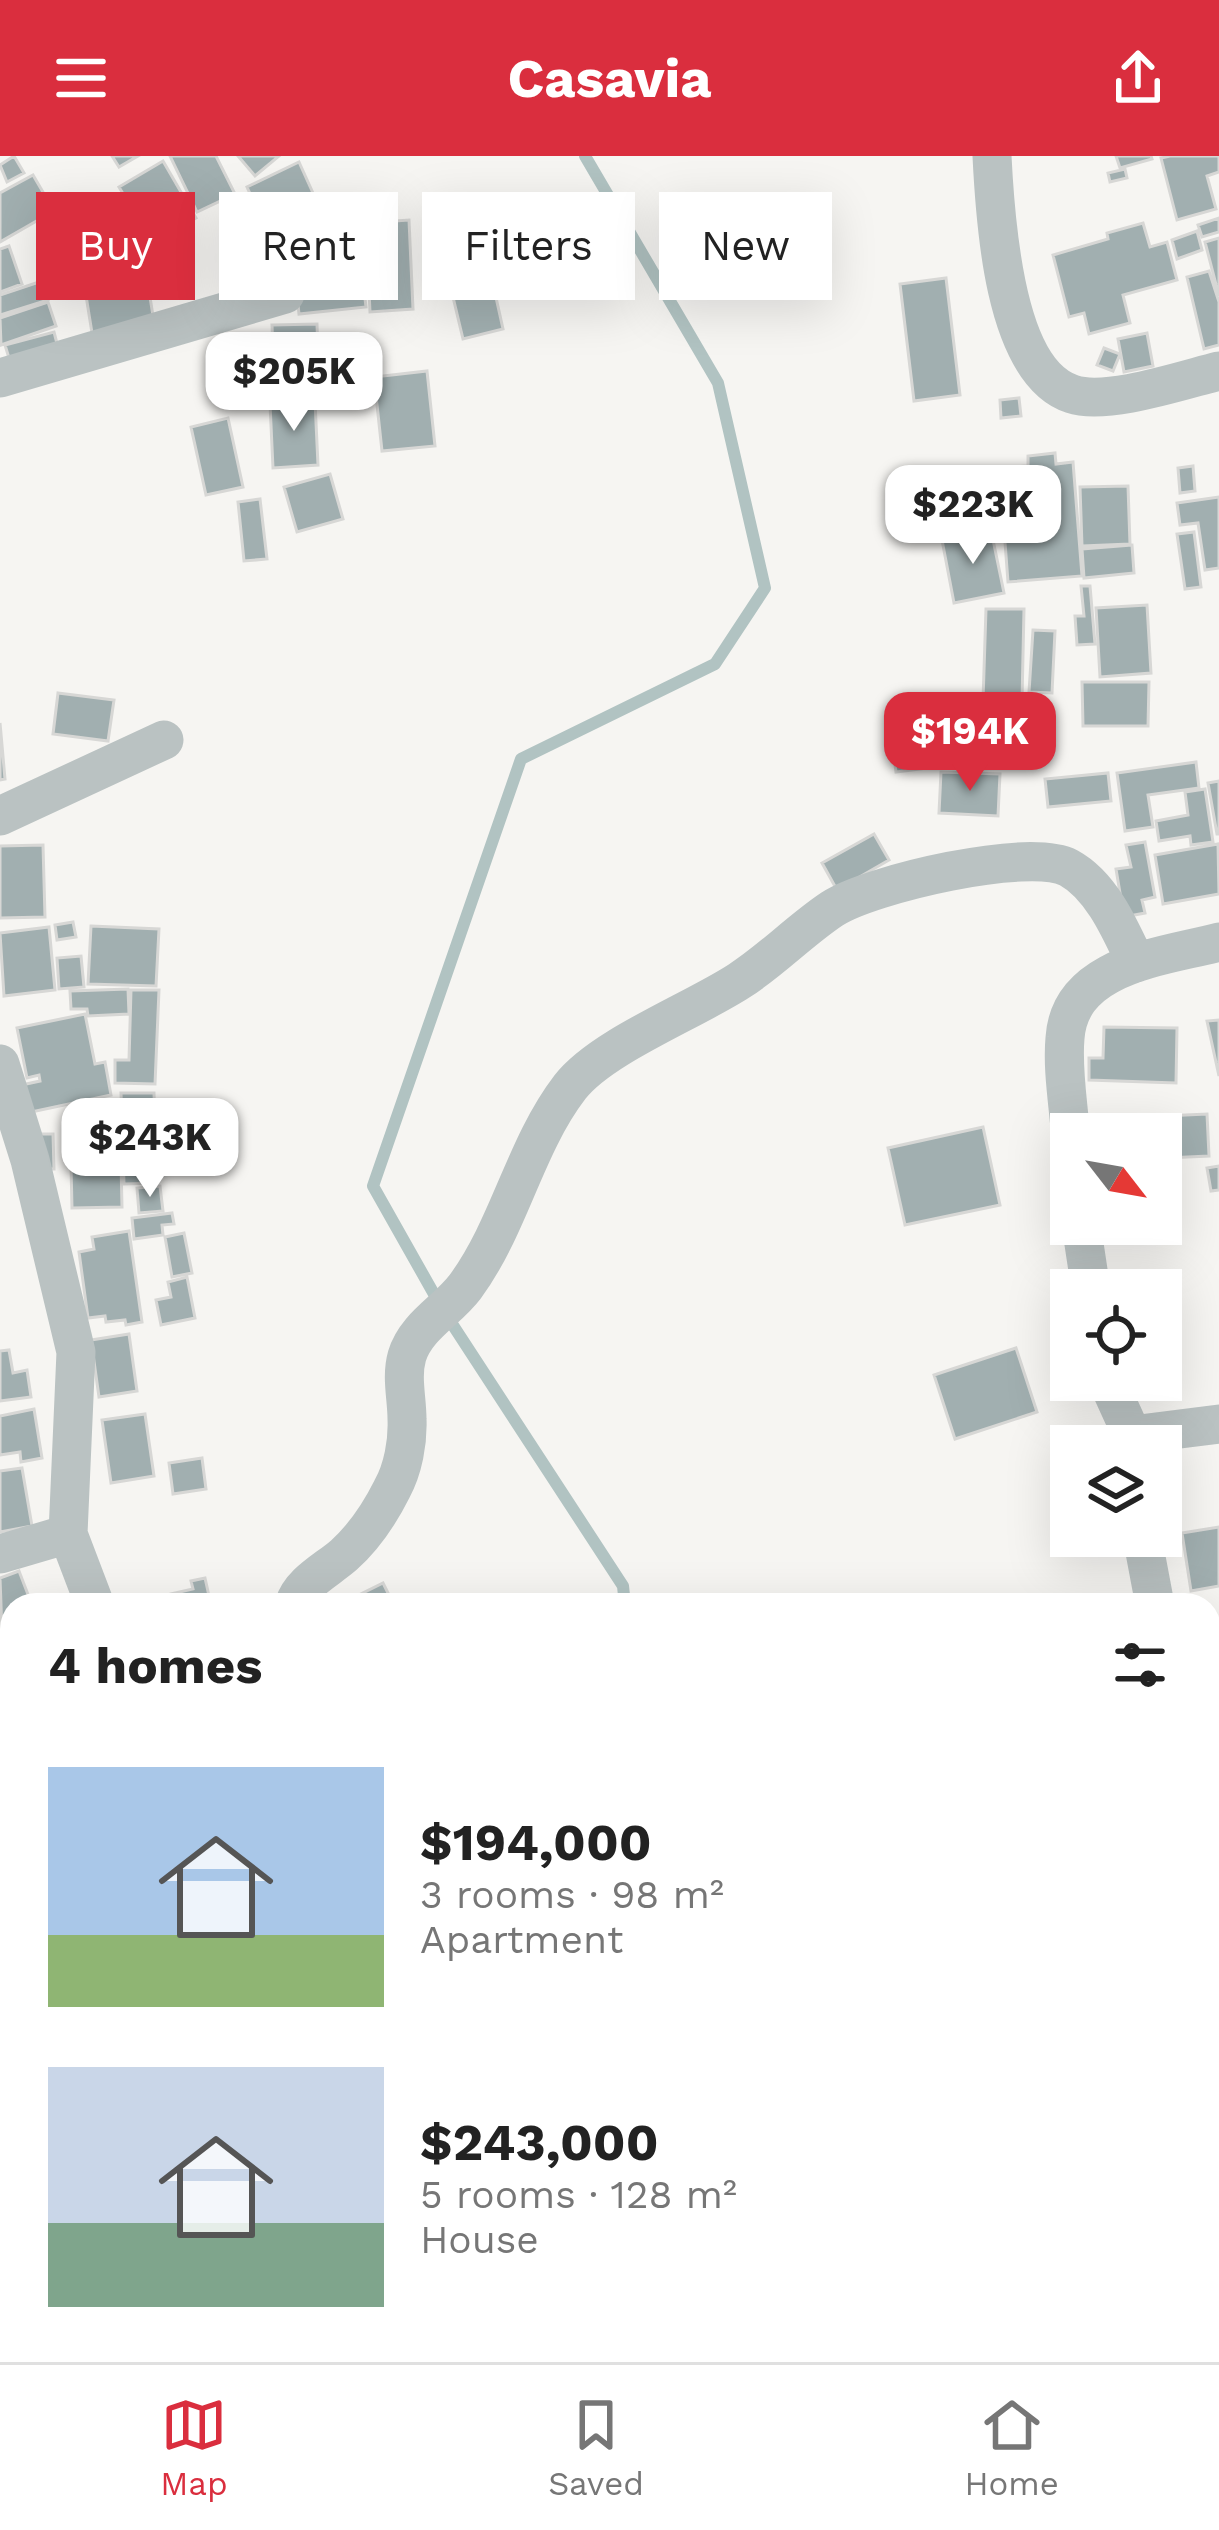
<!DOCTYPE html>
<meta charset="utf-8">
<style>
:root{--surface:#fff;--page:#f6f6f6;--text:#222;--muted:#767676;--line:#e0e0e0;--accent:#da2e3e}
body{margin:0;font-family:"Work Sans",sans-serif;background:var(--page);color:var(--text);height:100vh;display:flex;flex-direction:column;font-size:45px;white-space:nowrap}
*{box-sizing:border-box;margin:0}
p{font-size:39px;color:var(--muted)}
.icon{flex:none;width:66px;height:66px;fill:none;stroke:currentColor;stroke-width:2;stroke-linecap:round;stroke-linejoin:round}
.map{position:relative;flex:1;overflow:hidden}
.panel{position:absolute;left:0px;top:1437px;width:1221px;height:771px;display:flex;flex-direction:column;background:var(--surface);border-radius:36px 36px 0 0;box-shadow:0 12px 48px #0002}
.panel>*{flex:none}
.hud{position:absolute;left:36px;top:36px;width:1149px;height:108px;display:flex;gap:24px}
.needle{width:78px;rotate:121deg}
.fabs{position:absolute;left:1050px;top:957px;display:grid;gap:24px}
.fabs a{display:grid;place-items:center;width:132px;height:132px;border-radius:0px;background:var(--surface);box-shadow:0 12px 48px #0002;font-size:60px}
.price{position:absolute;translate:-50% -102px;padding:0 27px;border-radius:24px;background:#fff;color:#222;font-size:39px;line-height:78px;filter:drop-shadow(0 3px 6px #0008)}
.price::after{content:'';position:absolute;left:50%;top:72px;width:36px;height:27px;margin-left:-18px;background:inherit;clip-path:polygon(0 0,100% 0,50% 100%)}
.price.active{background:var(--accent);color:#fff}
ul{padding:0;list-style:none}
li{display:flex;align-items:center;gap:36px;height:300px;padding:0 48px}
li span{display:grid;place-items:center;flex:none;width:336px;height:240px;border-radius:0px;color:#555}
li>.icon{margin-inline-start:auto}
span .icon{width:144px;height:144px;fill:#fffc;stroke-width:1}
li b{font-size:51px}
h2{display:flex;justify-content:space-between;align-items:center;height:144px;padding:0 48px;font-size:51px}
.chip{padding:0 42px;border-radius:0px;background:var(--surface);box-shadow:0 12px 48px #0002;font-size:42px;line-height:108px}
.chip.active{background:var(--accent);color:#fff}
header{display:flex;justify-content:space-between;align-items:center;height:156px;padding:0 48px;background:var(--accent);color:#fff;font-size:54px;font-weight:700}
.tabs{display:flex;justify-content:space-around;align-items:center;height:168px;border-top:3px solid var(--line);background:var(--surface);font-size:33px;color:var(--muted)}
.tabs a{display:grid;justify-items:center;gap:6px}
.tabs .active{color:var(--accent)}
.map>svg:first-child{display:block}
.lines{fill:none;stroke-linecap:round;stroke-linejoin:round}
.stream{stroke:#b1c3c2;stroke-width:12}
.building{fill:#a1afb0;stroke:#d7d7d5;stroke-width:3}
.path{stroke:#b5babb;stroke-width:8;stroke-dasharray:6 6;stroke-linecap:butt}
.minor{stroke:#bac2c2;stroke-width:39}
</style>
<header><svg class="icon" aria-label="menu" viewBox="0 0 24 24"><path d="M4 6h16M4 12h16M4 18h16"/></svg>Casavia<svg class="icon" aria-label="share" viewBox="0 0 24 24"><path d="M12 15V3M7 8l5-5 5 5M5 13v7h14v-7"/></svg></header>
<div class="map">
<svg width="1219" height="2206" viewBox="0 0 1219 2206">
<rect width="100%" height="100%" fill="#f6f5f2"/>
<g class="lines">
<!-- stream -->
<path class="stream" d="M585,0l133,227 47,205 -50,76 -194,95 -148,427 70,124 180,276 2,19
M553,2196l7,10"/>
</g>
<!-- building -->
<path class="building" d="M14,0l10,17 -17,9 -7,-17z
M112,0h26l-19,11z
M170,0h46l19,38 -38,18z
M238,0h41l-24,20z
M1116,0h35l1,3 -32,9z
M1170,0h49v16l-12,4 9,33 -39,11 -16,-62z
M163,5l33,57 -43,26 -34,-57z
M299,6l18,40 -52,25 -18,-40z
M1125,13l2,9 -17,4 -2,-9z
M33,19l21,36 -54,31v-49z
M327,51l5,19 -17,4 -5,-18z
M1219,62v14l-17,5 -4,-12z
M409,64l4,89 -43,3 -4,-89z
M1143,67l7,24 17,-5 10,38 -54,15 7,28 -41,11 -5,-21 -15,4 -16,-62 55,-16 -1,-6z
M357,74l9,77 -67,7 -8,-77z
M1197,75l5,19 -25,9 -5,-19z
M1219,82v58l-14,-54z
M141,85l13,81 -62,11 -13,-81z
M9,90l13,38 -22,8v-43z
M475,91l2,17 -29,3 -2,-17z
M489,110l14,63 -40,10 -15,-63z
M1209,115l10,31v43l-15,4 -17,-72z
M946,122l14,117 -46,6 -14,-117z
M42,125l6,19 -48,15v-20z
M48,146l8,24 -55,19 -1,-27z
M317,168l2,59 -45,2 -2,-60z
M54,176l6,23 -48,13 -7,-23z
M1147,177l6,33 -29,6 -6,-33z
M1104,192l16,6 -7,17 -16,-6z
M427,215l8,75 -53,5 -8,-74z
M367,216v21h-18l-1,-20z
M1019,242l2,18 -20,2 -1,-18z
M315,245l3,64 -45,3 -3,-64z
M228,262l15,69 -37,8 -15,-68z
M1055,297l1,11 17,-2 9,114 -74,6 -4,-53h13l-1,-13 -18,1 -3,-49 33,-2v-10z
M1193,310l2,25 -15,2 -2,-25z
M330,318l13,45 -46,13 -13,-45z
M979,329l6,44 -46,7 -6,-45z
M1128,330l2,58 -48,2 -2,-59z
M1219,341v71l-14,2 -7,-47 -18,2 -3,-22z
M260,343l7,60 -23,2 -6,-59z
M991,374l13,63 -50,10 -12,-63z
M1194,376l7,55 -16,2 -8,-55z
M1132,389l2,28 -50,5 -2,-29z
M1081,430h9l5,58 -18,1 -2,-29h9z
M1147,449l4,68 -51,4 -4,-69z
M986,453h38l-2,92h-39z
M1033,474l22,1 -3,62 -23,-1z
M1082,526h67l-1,44h-65z
M58,537l56,7 -6,41 -55,-7z
M980,549l67,3 -2,52 -24,-1 1,-16 -43,-2z
M0,567l5,56 -5,1z
M940,588l3,22 -47,6 -3,-21z
M1196,606l3,26 -51,7 5,32 -28,4 -8,-58z
M941,616l59,2 -2,42 -59,-3z
M1108,617l3,28 -63,6 -3,-28z
M1219,625v53h-2l-9,-51z
M1205,633l8,53 -22,3 -1,-9 -31,5 -3,-20 32,-6 -3,-23z
M874,678l15,26 -52,30 -15,-27z
M1145,686l10,55 -13,3 3,13 -21,4 -8,-48 15,-2 -5,-22z
M1218,688l1,50 -56,10 -8,-49z
M43,689l2,72 -45,1v-72z
M73,766l3,15 -19,3 -2,-15z
M91,770l68,3 -3,57 -68,-2z
M49,771l6,63 -51,6 -4,-63z
M81,800l3,31 -25,2 -2,-31z
M128,833l1,25 -41,2 -1,-7h-16l-1,-18z
M131,834h28l-4,94 -40,-1v-23h14z
M85,858l10,50 10,-2 6,33 -89,19 -5,-28 23,-5 -1,-6 -12,3 -10,-50z
M1219,864v56l-12,-55z
M1104,871l73,1 -1,55 -87,-3v-22h14z
M121,937h33l3,90 -33,1z
M1207,958l2,42 -43,2 -2,-42z
M120,965l2,86 -50,1 -2,-86z
M983,971l17,78 -95,20 -17,-77z
M36,978h17l1,35h-17z
M1219,1010v24l-8,1 -4,-23z
M160,1030l3,25 -24,2 -2,-25z
M172,1057l2,11 -12,1 1,10 -29,4 -2,-21z
M129,1075l13,91 -16,3 -1,-5 -19,2 -1,-6 -17,2 -9,-66 15,-3 -2,-12z
M184,1077l8,40 -20,4 -7,-40z
M187,1121l8,41 -34,7 -5,-25 15,-3 -3,-15z
M129,1178l8,57 -38,6 -8,-57z
M1016,1192l21,64 -82,27 -21,-64z
M9,1194l4,23 14,-3 4,27 -31,4v-50z
M34,1253l8,49 -21,4 -1,-10 -20,3v-39z
M145,1258l9,62 -43,7 -9,-63z
M202,1302l4,31 -33,5 -4,-31z
M22,1312l10,58 -32,6v-61z
M1219,1371v59l-28,5 -9,-58z
M19,1415l13,34h-20v51l-9,3 -3,-81z
M205,1422l6,27h-38l-2,-11 22,-5 -2,-8z
M383,1427l11,22h-27l-6,-11z
M0,1513l11,29 -11,4z
M1219,1539v33l-10,1v-32z
M12,1548v67l-12,-24v-37z
M12,1749v29l-10,6 -2,-28z
M1209,1873l10,16v11l-10,6z
M1209,1921l10,14v24l-10,7z
M12,1968v66l-12,7v-66z
M12,2188v8h23l6,10h-41v-11z
M47,2196h25l2,4 -23,6z
M75,2196h16l4,7 -14,3z"/>
<g class="lines">
<!-- path -->
<path class="path" d="M1209,2014l10,-12
M1031,2206l11,-10"/>
<!-- minor -->
<path class="minor" d="M992,0c3,61 11,215 80,238 34,12 111,-14 147,-23
M0,222l285,-84
M0,660l164,-76
M0,908l30,96 46,192 -8,182 27,71
M1071,985c-2,-34 -9,-70 -6,-103 5,-74 98,-81 154,-96
M1081,1068l10,66
M1107,1224l25,55 1,11
M1132,1279l87,-11
M1142,1380l13,69
M0,1398l68,-20
M294,1449c7,-23 33,-35 50,-50 20,-18 36,-42 48,-66 11,-20 16,-47 15,-70 0,-21 -6,-42 0,-63 9,-30 40,-45 58,-69 45,-61 59,-140 105,-200 32,-41 123,-76 169,-106 33,-21 60,-50 93,-72 38,-25 197,-62 237,-41 33,18 52,63 67,95
M1209,1667l10,31
M0,1694l12,-8
M0,1864l12,18
M157,2196v10
M426,2196l6,10
M189,2206l21,-10"/>
</g>
</svg>
<div class="fabs">
<a><svg class="needle" viewBox="-14 -14 28 28"><path d="M0-13l5 13h-10z" fill="#e53935"/><path d="M0 13l5-13h-10z" fill="#767676"/></svg></a>
<a><svg class="icon" aria-label="locate" viewBox="0 0 24 24"><circle cx="12" cy="12" r="6"/><path d="M12 2v4M12 18v4M2 12h4M18 12h4"/></svg></a>
<a><svg class="icon" aria-label="layers" viewBox="0 0 24 24"><path d="M12 4l9 5-9 5-9-5zM3 14l9 5 9-5"/></svg></a>
</div>
<b class="price" style="left:294px;top:278px">$205K</b>
<b class="price" style="left:973px;top:411px">$223K</b>
<b class="price active" style="left:970px;top:638px">$194K</b>
<b class="price" style="left:150px;top:1044px">$243K</b>
<div class="hud">
<a class="chip active">Buy</a>
<a class="chip">Rent</a>
<a class="chip">Filters</a>
<a class="chip">New</a>
</div>
<section class="panel">
<h2>4 homes<svg class="icon" aria-label="filters" viewBox="0 0 24 24"><path d="M4 7h16M4 17h16"/><circle cx="9" cy="7" r="2"/><circle cx="15" cy="17" r="2"/></svg></h2>
<ul>
<li><span style="background:linear-gradient(#a9c7e8 70%,#8fb573 0)"><svg class="icon" aria-label="home" viewBox="0 0 24 24"><path d="M3 11l9-7 9 7M6 9v11h12V9"/></svg></span><div><b>$194,000</b><p>3 rooms · 98 m²</p><p>Apartment</p></div></li>
<li><span style="background:linear-gradient(#c9d6e8 65%,#7fa58c 0)"><svg class="icon" aria-label="home" viewBox="0 0 24 24"><path d="M3 11l9-7 9 7M6 9v11h12V9"/></svg></span><div><b>$243,000</b><p>5 rooms · 128 m²</p><p>House</p></div></li>
</ul>
</section>
</div>
<nav class="tabs">
<a class="active"><svg class="icon" aria-label="map" viewBox="0 0 24 24"><path d="M3 6l6-2 6 2 6-2v14l-6 2-6-2-6 2zM9 4v14M15 6v14"/></svg>Map</a>
<a><svg class="icon" aria-label="saved" viewBox="0 0 24 24"><path d="M7 4h10v16l-5-4-5 4z"/></svg>Saved</a>
<a><svg class="icon" aria-label="home" viewBox="0 0 24 24"><path d="M3 11l9-7 9 7M6 9v11h12V9"/></svg>Home</a>
</nav>
